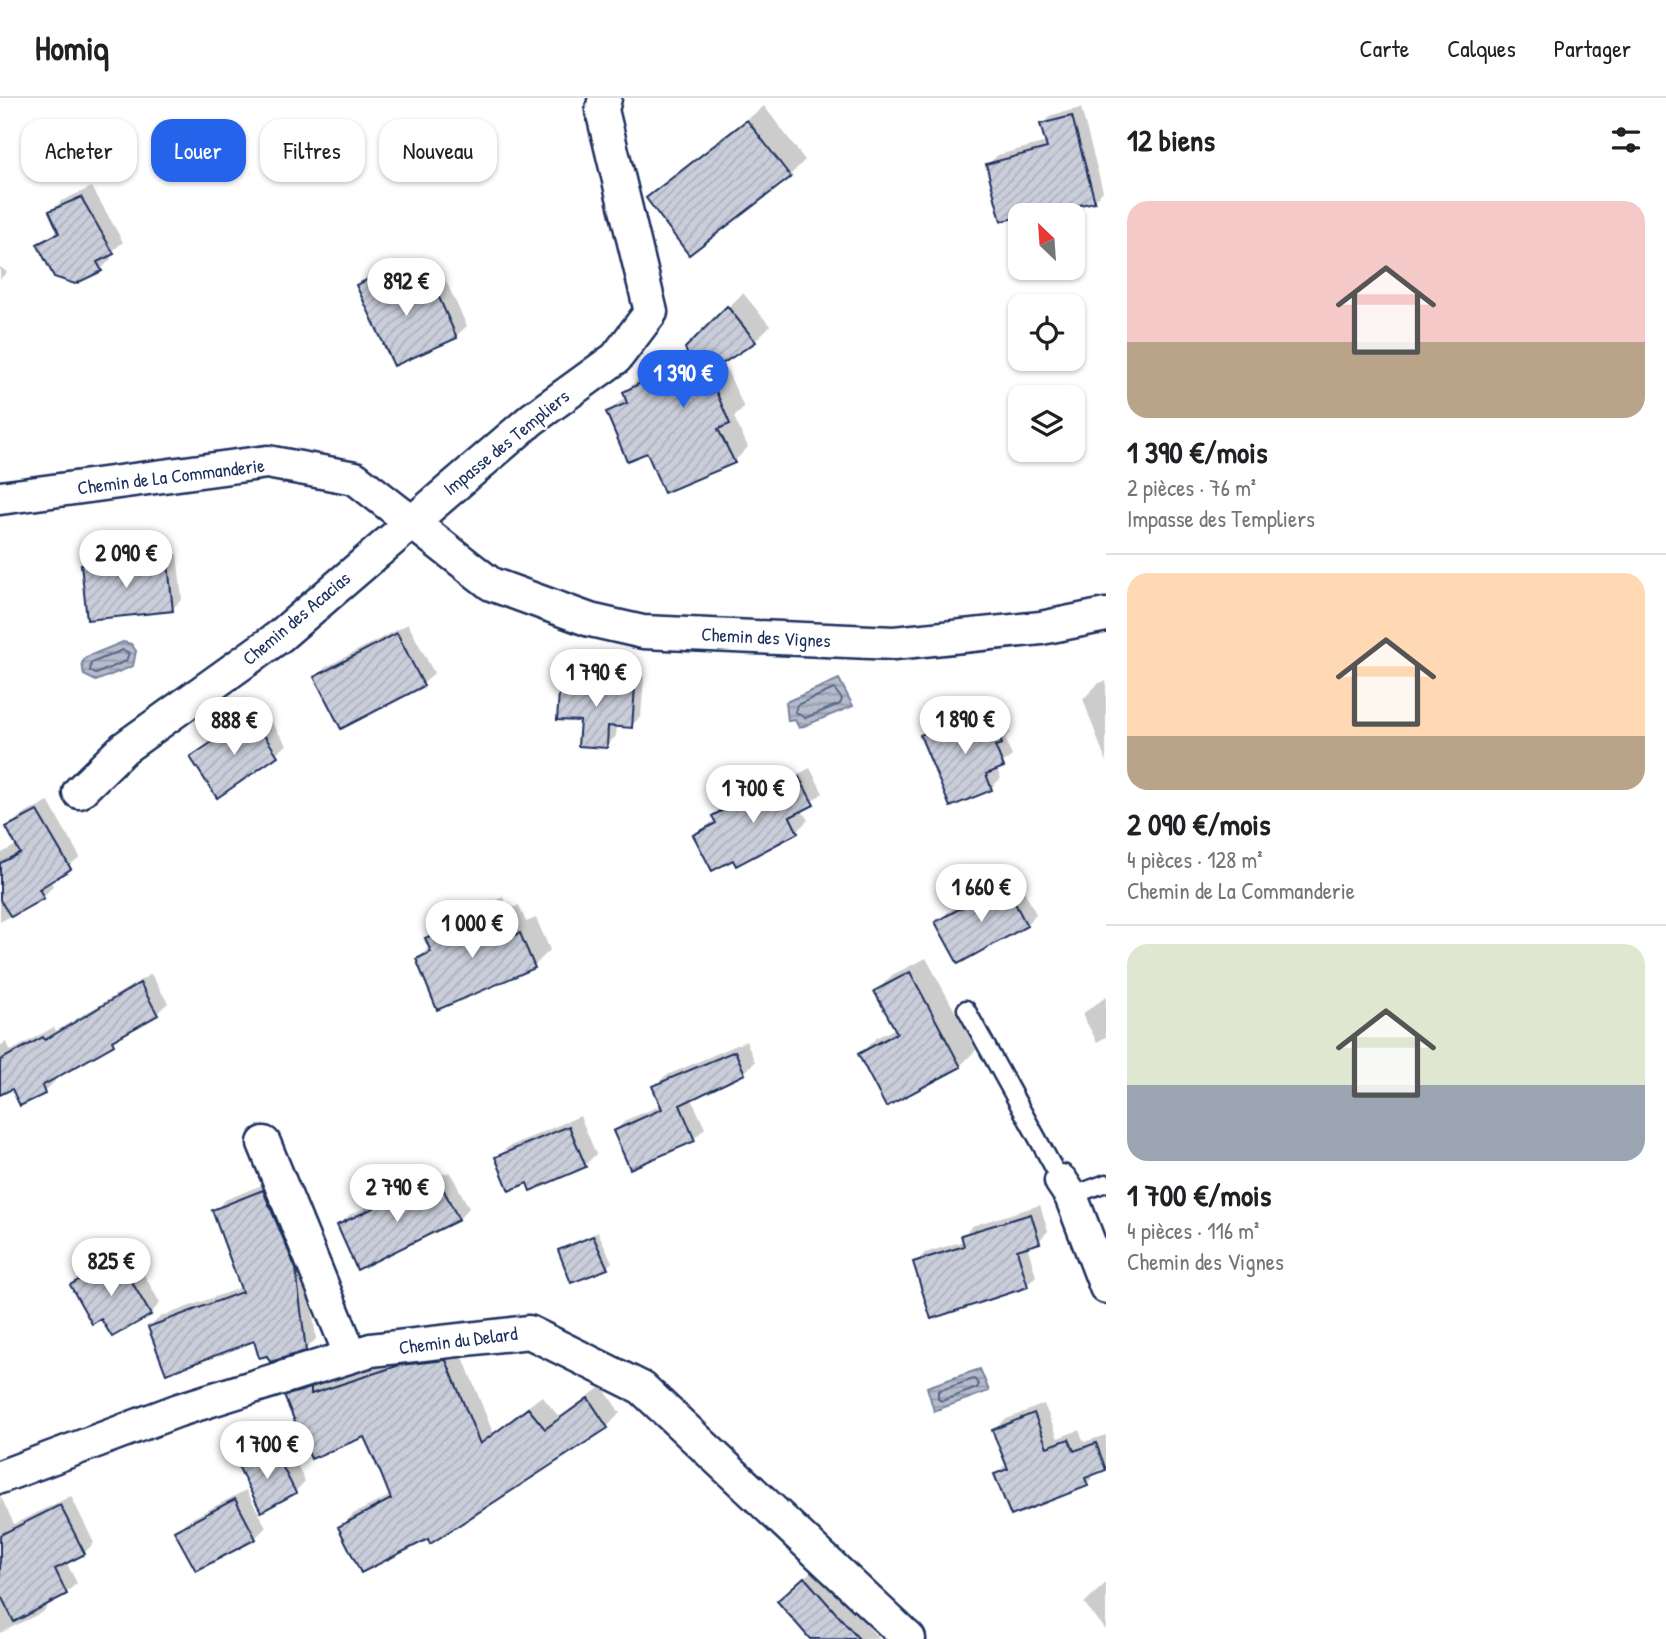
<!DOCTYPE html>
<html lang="fr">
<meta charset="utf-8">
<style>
:root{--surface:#fff;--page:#f6f6f6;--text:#202124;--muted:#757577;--line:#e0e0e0;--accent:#2563eb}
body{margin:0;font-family:"Patrick Hand",sans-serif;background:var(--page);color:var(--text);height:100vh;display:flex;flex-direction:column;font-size:26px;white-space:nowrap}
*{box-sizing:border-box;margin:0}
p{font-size:23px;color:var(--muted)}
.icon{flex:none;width:38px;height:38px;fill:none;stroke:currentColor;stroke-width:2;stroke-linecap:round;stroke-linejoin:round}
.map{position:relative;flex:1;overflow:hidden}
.sheet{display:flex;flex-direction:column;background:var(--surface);width:560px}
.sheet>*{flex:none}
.top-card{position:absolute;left:21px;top:21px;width:665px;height:63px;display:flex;gap:14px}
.needle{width:46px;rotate:335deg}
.fabs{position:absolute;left:1008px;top:105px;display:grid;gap:14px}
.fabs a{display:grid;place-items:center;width:77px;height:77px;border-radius:14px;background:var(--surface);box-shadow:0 2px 5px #0004;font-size:35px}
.price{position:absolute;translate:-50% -60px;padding:0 16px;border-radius:24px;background:#fff;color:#222;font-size:23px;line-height:46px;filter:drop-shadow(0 2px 4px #0008)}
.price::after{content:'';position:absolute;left:50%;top:42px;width:21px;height:16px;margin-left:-10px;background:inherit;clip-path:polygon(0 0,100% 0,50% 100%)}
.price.current{background:var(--accent);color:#fff}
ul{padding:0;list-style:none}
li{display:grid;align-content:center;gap:14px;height:371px;padding:0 21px}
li+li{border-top:2px solid var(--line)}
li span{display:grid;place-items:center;height:217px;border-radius:21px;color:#555}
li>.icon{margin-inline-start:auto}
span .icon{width:126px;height:126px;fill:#fffc;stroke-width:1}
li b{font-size:30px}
h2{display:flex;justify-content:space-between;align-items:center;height:84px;padding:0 21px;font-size:30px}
.pill{padding:0 24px;border-radius:21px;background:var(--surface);box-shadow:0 2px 5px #0004;font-size:24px;line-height:63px}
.pill.current{background:var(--accent);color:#fff}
header{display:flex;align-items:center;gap:42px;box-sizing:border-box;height:98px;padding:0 35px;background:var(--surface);border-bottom:2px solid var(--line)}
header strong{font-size:33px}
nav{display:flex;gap:38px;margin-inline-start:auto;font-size:24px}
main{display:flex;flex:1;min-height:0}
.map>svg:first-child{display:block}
.water{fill:url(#water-rules);stroke:#77839f;stroke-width:2}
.shadow{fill:#0003;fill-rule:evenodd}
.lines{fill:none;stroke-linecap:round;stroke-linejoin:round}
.shore{stroke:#596789;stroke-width:2}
.building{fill:url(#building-hatch);stroke:#1b2f5e;stroke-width:2}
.service-casing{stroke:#1b2f5e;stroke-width:21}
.minor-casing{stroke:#1b2f5e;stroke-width:37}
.service{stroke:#fff;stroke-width:16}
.minor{stroke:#fff;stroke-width:32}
.labels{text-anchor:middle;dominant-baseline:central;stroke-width:5;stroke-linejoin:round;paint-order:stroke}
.street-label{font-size:19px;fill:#1b2f5e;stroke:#fff}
</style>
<header>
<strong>Homiq</strong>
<nav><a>Carte</a><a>Calques</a><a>Partager</a></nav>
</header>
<main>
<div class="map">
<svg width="1106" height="1541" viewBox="0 0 1106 1541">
<defs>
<pattern id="water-rules" width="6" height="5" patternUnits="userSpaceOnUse" patternTransform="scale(1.75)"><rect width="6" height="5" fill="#b5bbca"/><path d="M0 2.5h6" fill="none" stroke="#9298a7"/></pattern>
<pattern id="building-hatch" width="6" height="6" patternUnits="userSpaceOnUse" patternTransform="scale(1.75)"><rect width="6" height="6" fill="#caceda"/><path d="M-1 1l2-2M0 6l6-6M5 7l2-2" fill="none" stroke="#adb1be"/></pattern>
</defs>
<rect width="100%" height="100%" fill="#fff"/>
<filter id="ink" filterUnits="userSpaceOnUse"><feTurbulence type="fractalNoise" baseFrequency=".0143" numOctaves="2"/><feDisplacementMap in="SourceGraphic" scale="14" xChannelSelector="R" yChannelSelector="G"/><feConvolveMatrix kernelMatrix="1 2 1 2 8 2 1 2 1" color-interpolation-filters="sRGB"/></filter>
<g filter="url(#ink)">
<!-- water -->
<path class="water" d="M123,544l8,2 5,7 -3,15 -37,15 -12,-6 -2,-12 4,-6z
M839,581l14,27 -54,22 -4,-8 -7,1 -2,-19z
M980,1271l9,22 -55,20 -7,-24z"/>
<!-- shadow -->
<path class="shadow" d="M764,8l41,54 -15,15 -141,23z
M1081,10l22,83 -9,10 -106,-37 10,-9 49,-13 -5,-18 10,-9z
M92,89l31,55 -14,12 2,5 -10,10 -62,-24 20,-15 -8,-18 10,-11z
M401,162l14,30 29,-13 23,49 -11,10 -61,28 -36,-79 10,-10z
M0,169l7,5 -7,7z
M743,195l27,33 -15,15 -32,20 21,47 -10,9 14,30 -14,15 -86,-12 -40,-38 18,-16 -1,-4 15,-15 48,-25 -1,-4z
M133,453l1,7 43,-4 5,45 -10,10 -89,-44 10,-10z
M408,526l26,49 -11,11 -81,43 -26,-49 10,-11z
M572,573l72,6 -3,39 -10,10 -14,-1 -1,11 -10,10 -24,-27 -20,-38z
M1106,583v81l-23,-63 16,-16z
M997,602l13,33 -5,5 7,18 -16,12 5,10 -10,10 -69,-53 10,-9zM995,606l1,3 -64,25v-3z
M261,610l26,37 -69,50 -26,-37z
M810,670l13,25 -22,16 7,11 -11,11 -60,33 -4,-6 -38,-23 21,-16 -2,-3 11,-11 57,-30 3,6z
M48,703l32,56 -30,23 3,6 -10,11 -43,25v-68l18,-10 -9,-17 10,-10z
M1016,777l20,39 -10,11 -89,-3 11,-10z
M503,799l5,13 11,-5 7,17 10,-4 14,32 -16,16 -116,-7 12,-13 -3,-7 16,-16z
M926,860l50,92 -16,16 -100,-12 16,-16 20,-10 -19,-37 15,-16z
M151,876l17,29 -11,10 -33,19 -11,11 -60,34 2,4 -11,11 -31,-5 -13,6v-47l6,-4 5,9 43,-24 2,4z
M1106,899v40l-9,5 -15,-28z
M746,943l9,21 -11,11 -53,25 14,30 -11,11 -79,-8 11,-11 36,-15 -8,-18 11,-11z
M580,1018l16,38 -11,11 -54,23 -3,-7 -31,-23 11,-11z
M450,1074l19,36 -10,11 -101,49 -19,-42 10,-11 78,-36z
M274,1082l32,78 10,81 -11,11 -50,-12 -105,-11 10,-10 82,-30 -28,-76 11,-11z
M1040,1107l8,26 -9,10 -12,4 9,31 -9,9 -112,-22 10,-10 39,-12 -1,-5 9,-10z
M598,1134l14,30 -5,5 -47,-17z
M129,1150l31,55 -10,11 -48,3 -30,-32 11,-11z
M459,1249l34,86 49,-37 17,21 43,-31 18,27 -13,14 -176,115 -3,-6 -88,-8 13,-14 38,-19 -26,-60 -79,-38 14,-14 24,-7v6l91,-30z
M1044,1306l14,34 21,-8 5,12 22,-7v33l-10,4 -9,12 -91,-10 11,-11 -13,-33 10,-10z
M285,1342l20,41 -10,11 -54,-24 10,-11z
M246,1392l20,37 -11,11 -59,30 -20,-36 11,-11z
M0,1397l14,29 57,-28 23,47 -10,10 -18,9 11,21 -11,10 -14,7 -9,12 -43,21z
M816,1469l63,72h-66l-23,-49z
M1106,1485v47l-22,-27z"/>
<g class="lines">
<!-- shore -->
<path class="shore" d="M123,552l6,3 -3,8 -30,13 -6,-3 1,-8z
M834,591l8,10 -2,5 -35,14 -10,-6 2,-7z
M974,1281l5,5 -2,4 -35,13 -4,-2v-8z"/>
</g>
<!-- building -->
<path class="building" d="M1072,18l23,86 -94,19 -15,-57 61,-16 -7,-24z
M747,22l44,57 -102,78 -43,-57z
M81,99l33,57 -17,8 5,9 -27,13 -21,-7 -17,-33 22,-11 -10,-22z
M391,171l13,30 30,-13 23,52 -63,28 -38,-81z
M727,208l29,36 -48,31 22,51 -12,5 17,34 -71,30 -17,-40 -20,8 -21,-49 21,-9 -4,-11 66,-34 -4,-10z
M123,462l1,7 44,-4 5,48 -86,9 -6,-56z
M397,535l27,53 -83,43 -27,-52z
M560,582l75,6 -3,42 -24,-2 -1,22 -29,-2 2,-25 -23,-1z
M988,610l14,36 -7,2 9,21 -18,7 6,16 -42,17 -30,-72z
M251,618l27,40 -61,42 -27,-41z
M799,679l15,28 -24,12 8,16 -62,33 -3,-6 -21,11 -19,-36 23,-12 -4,-7 59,-32 3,7z
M37,713l34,58 -32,20 5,9 -33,19 -11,-17v-37l20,-10 -14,-26z
M1005,786l22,42 -69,38 -23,-42z
M487,814l5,13 11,-5 7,17 10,-4 15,35 -98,42 -21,-51 15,-7 -6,-14z
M910,874l51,95 -75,40 -28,-53 39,-21 -23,-42z
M140,885l18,32 -46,26 2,4 -72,41 3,8 -25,12 -8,-17 -12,6v-35l43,-23 2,3z
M735,953l10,23 -65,31 15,36 -65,28 -17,-38 49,-22 -10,-23z
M569,1028l17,41 -56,24 -3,-8 -18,8 -14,-34z
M439,1083l20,39 -102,50 -20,-45 77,-36z
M263,1092l33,79 10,82 -36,11 -3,-6 -8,2 -5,-17 -88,33 -18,-47 94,-35 -30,-82z
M1031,1116l9,29 -23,7 11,37 -97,32 -18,-57 51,-16 -3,-11z
M593,1138l15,33 -37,14 -13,-33z
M118,1160l33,57 -39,22 -11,-18 -9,5 -22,-39z
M446,1262l34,84 48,-36 17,21 43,-31 20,30 -178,116 -2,-5 -67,34 -23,-46 53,-28 -10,-25 -17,-37 -53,22 -27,-63 27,-8v6l89,-29z
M1034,1315l13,34 22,-8 5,12 22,-8 10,27 -21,8 3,8 -77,30 -17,-42 14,-5 -16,-39z
M274,1352l22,43 -35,19 -22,-44z
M235,1401l21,40 -60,32 -22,-40z
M60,1407l25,49 -30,15 12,25 -53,28 -14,-28v-59z
M804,1479l55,62h-49l-33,-38z"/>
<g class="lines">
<!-- service casing -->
<g class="service-casing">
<path id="service" d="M966,911l95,172
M1071,1098l35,-13"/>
</g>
<!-- minor casing -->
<g class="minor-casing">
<path id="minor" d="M0,400l267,-36 88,16 136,106 99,36 53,12 251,11 147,-15 65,-13
M79,694l45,-44 156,-112 252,-217 84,-61 35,-46 -49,-202 3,-12
M264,1045l87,213
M1061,1083l10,15 35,91
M0,1379l179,-67 192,-60 158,-18 113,56 267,251"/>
</g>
<!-- service -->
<use href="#service" class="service"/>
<!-- minor -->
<use href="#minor" class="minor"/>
</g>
</g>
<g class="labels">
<!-- street labels -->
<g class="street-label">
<text transform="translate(506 344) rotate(-39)">Impasse des Templiers</text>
<text transform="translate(171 378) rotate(-7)">Chemin de La Commanderie</text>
<text transform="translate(296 520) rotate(-40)">Chemin des Acacias</text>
<text transform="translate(766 539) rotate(3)">Chemin des Vignes</text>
<text transform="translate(458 1242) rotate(-7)">Chemin du Delard</text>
</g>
</g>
</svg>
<div class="fabs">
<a><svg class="needle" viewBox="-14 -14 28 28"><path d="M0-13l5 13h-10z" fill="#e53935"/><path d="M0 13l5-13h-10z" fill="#757577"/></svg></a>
<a><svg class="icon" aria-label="locate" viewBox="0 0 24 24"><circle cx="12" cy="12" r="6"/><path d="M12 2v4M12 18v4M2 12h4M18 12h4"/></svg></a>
<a><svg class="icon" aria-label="layers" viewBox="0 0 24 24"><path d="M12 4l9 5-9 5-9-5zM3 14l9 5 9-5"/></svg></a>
</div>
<b class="price" style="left:406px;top:220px">892 €</b>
<b class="price current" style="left:683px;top:312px">1 390 €</b>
<b class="price" style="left:126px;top:492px">2 090 €</b>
<b class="price" style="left:596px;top:611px">1 790 €</b>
<b class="price" style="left:965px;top:658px">1 890 €</b>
<b class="price" style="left:234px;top:659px">888 €</b>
<b class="price" style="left:753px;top:727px">1 700 €</b>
<b class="price" style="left:981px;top:826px">1 660 €</b>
<b class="price" style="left:472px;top:862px">1 000 €</b>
<b class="price" style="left:397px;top:1126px">2 790 €</b>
<b class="price" style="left:111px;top:1200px">825 €</b>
<b class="price" style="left:267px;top:1383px">1 700 €</b>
<div class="top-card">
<a class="pill">Acheter</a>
<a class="pill current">Louer</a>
<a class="pill">Filtres</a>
<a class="pill">Nouveau</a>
</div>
</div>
<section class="sheet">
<h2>12 biens<svg class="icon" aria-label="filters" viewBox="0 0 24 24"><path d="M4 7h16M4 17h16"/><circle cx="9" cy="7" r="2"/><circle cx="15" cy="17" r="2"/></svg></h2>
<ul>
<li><span style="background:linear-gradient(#f6c9c9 65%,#b9a48a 0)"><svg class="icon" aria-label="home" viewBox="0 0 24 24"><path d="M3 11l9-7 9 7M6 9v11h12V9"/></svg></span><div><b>1 390 €/mois</b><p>2 pièces · 76 m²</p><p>Impasse des Templiers</p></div></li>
<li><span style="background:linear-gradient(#ffd9b3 75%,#b9a48a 0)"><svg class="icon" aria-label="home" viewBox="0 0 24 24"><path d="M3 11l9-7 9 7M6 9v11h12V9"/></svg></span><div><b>2 090 €/mois</b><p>4 pièces · 128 m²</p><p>Chemin de La Commanderie</p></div></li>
<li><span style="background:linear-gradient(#dfe7d0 65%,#9aa5b1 0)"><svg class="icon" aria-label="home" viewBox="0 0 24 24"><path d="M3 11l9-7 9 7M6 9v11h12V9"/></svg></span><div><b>1 700 €/mois</b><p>4 pièces · 116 m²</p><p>Chemin des Vignes</p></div></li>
</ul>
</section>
</main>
